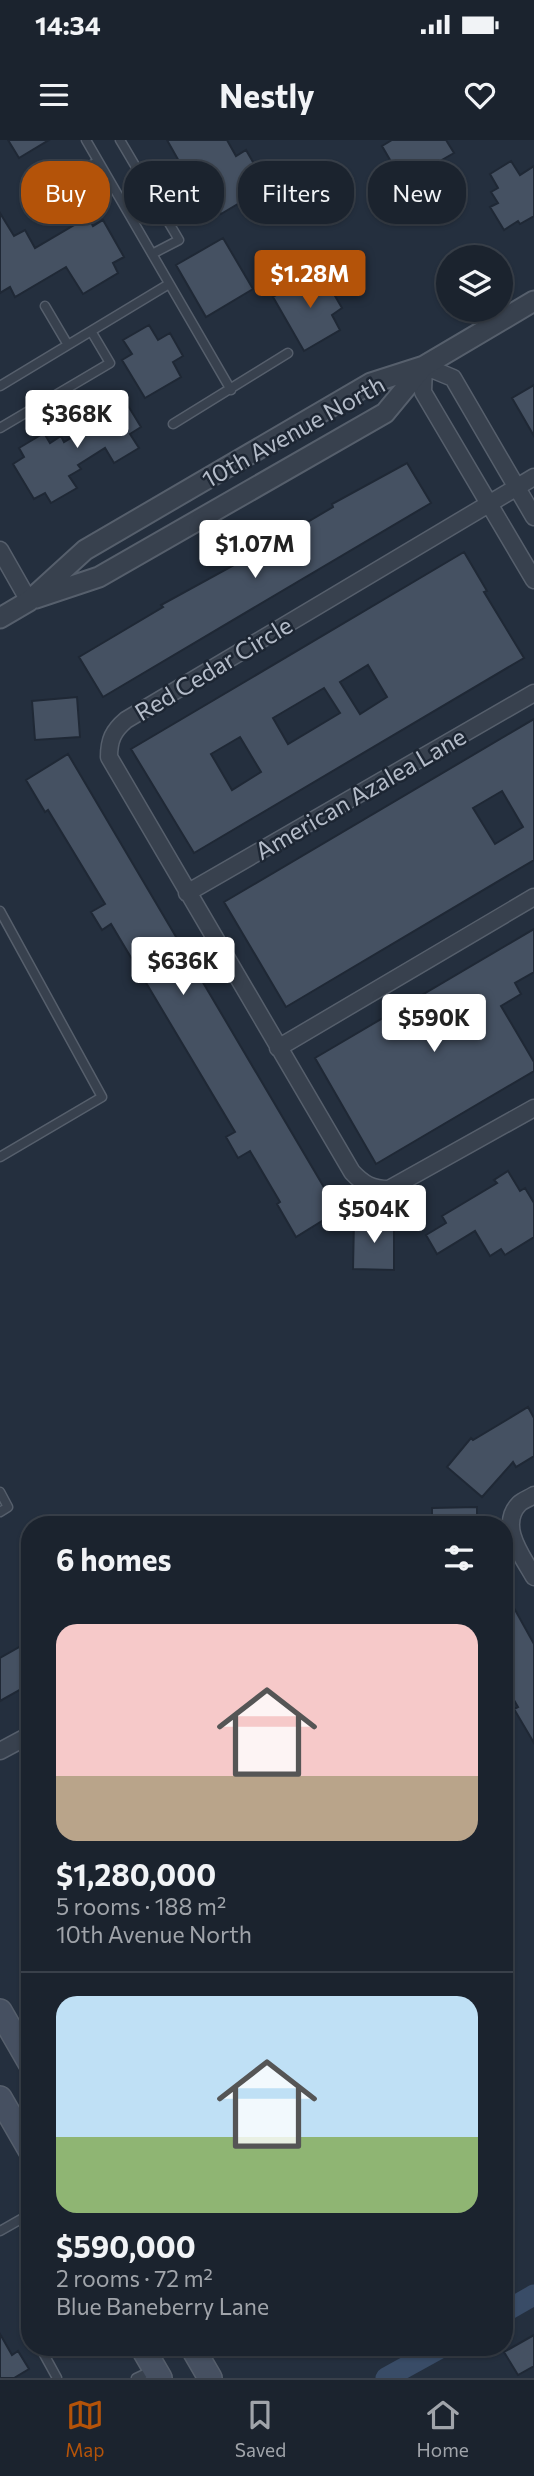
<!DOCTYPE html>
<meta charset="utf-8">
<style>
:root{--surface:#1b232e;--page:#242b36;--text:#f1f3f6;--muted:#a0a4aa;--line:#39404a;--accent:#b45309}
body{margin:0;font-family:Commissioner,sans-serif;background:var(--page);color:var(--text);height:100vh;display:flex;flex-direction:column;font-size:26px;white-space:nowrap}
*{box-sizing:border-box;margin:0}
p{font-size:23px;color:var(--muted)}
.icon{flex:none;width:38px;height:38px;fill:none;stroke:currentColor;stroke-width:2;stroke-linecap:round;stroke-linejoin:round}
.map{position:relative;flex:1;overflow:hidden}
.sheet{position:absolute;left:21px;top:1376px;width:492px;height:840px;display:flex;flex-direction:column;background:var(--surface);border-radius:28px;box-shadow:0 2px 5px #0004,0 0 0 2px var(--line)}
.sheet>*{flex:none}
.banner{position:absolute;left:21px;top:21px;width:494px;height:63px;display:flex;gap:14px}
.fabs{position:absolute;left:436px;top:105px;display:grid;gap:14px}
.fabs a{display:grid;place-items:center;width:77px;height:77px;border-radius:50%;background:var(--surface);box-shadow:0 2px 5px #0004,0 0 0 2px var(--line);font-size:35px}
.price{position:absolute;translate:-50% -60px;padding:0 16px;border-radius:7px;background:#fff;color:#222;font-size:23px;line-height:46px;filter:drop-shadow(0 2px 4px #0008)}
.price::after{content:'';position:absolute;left:50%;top:42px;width:21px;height:16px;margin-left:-10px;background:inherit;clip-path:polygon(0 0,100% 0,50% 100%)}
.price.current{background:var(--accent);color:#fff}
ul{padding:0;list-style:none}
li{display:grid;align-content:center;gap:14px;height:371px;padding:0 35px}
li+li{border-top:2px solid var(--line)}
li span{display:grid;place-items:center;height:217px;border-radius:21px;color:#555}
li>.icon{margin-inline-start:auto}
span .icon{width:126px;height:126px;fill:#fffc;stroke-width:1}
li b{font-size:30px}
h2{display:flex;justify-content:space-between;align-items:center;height:84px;padding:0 35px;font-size:30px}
.tag{padding:0 24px;border-radius:28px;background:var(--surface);box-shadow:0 2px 5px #0004,0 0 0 2px var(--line);font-size:24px;line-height:63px}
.tag.current{background:var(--accent);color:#fff}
.status{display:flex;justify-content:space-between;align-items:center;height:49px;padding:0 35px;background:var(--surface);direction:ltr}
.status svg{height:19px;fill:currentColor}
header{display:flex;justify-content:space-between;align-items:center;height:91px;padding:0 35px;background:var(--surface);font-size:32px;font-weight:700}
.dock{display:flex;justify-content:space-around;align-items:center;height:98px;border-top:2px solid var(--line);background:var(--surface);font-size:19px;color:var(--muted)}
.dock a{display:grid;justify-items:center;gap:4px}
.dock .current{color:var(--accent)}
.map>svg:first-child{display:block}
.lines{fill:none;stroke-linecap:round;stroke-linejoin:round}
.canal{stroke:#394c67;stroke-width:21}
.building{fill:#455162;stroke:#1f2835;stroke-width:2;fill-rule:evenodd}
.service-casing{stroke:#565f6c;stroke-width:11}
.minor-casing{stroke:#565f6c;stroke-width:19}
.tertiary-casing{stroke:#565f6c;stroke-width:23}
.secondary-casing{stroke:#565f6c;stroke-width:26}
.service{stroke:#38414e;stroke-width:8}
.minor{stroke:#38414e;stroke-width:16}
.tertiary{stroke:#38414e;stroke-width:19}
.secondary{stroke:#465061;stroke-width:23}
.labels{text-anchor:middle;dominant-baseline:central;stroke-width:5;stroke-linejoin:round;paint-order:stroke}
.street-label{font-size:24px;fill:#b4bcc9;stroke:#1d2633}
</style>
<div class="status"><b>14:34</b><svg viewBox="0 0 49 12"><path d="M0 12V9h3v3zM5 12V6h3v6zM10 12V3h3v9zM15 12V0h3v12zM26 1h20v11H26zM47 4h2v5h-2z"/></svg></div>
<header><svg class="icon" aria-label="menu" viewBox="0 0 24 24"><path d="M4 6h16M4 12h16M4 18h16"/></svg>Nestly<svg class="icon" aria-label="heart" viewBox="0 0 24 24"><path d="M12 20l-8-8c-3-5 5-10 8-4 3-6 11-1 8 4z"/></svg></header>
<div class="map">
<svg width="534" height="2238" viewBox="0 0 534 2238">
<rect width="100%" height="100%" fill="#242f3e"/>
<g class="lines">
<!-- canal -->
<path class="canal" d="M504,2172l30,-17
M386,2238l56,-31"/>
</g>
<!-- building -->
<path class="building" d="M8,0h41l-30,18z
M167,0h60l9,16 10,-6 14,24 -11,7 7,12 -35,21 -6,-10 -9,5z
M392,0h54l8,13 -14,8 8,13 -21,13 -7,-12 -16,9 -22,-38z
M511,21l9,14 14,-9v50l-14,8 -2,-3 -14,9 -14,-23 8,-4 -7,-11 7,-4 -8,-14z
M0,73l14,23 11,-6 10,18 53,-31 5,9 10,-6 21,37 -11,6 5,10 -35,21 -17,-27 -51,30 -5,-10 -10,6z
M223,98l30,51 -47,28 -30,-52z
M320,130l22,38 -10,7 8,15 -36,21 -31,-54z
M149,185l9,15 12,-7 13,23 -10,6 8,15 -36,21 -23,-38 10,-6 -9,-14z
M534,245v51l-22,-38z
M109,256l8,14 10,-6 14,23 -11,7 9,14 -25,15 -9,-15 -27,17 3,4 -12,7 8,12 -26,15 -6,-10 -11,6 -21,-35 11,-7 -5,-9 25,-15 6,10 11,-7 3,6 27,-16 -8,-14z
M407,323l24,40 -328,194 -24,-40 84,-50 -2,-2 77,-42 95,-56 -1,-3z
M464,412l23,39 -3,1 40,66 -330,195 -63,-104zM368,525l19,32 -27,17 -20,-32zM324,548l16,25 -52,31 -15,-26zM240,597l21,35 -29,18 -21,-36z
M77,557l3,40 -45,3 -3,-39z
M534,579v141l-248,147 -62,-105zM502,651l21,36 -28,17 -22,-36z
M68,614l270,457 -42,26 -19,-33 3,-2 -30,-51 -12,7 -12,-21 9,-5 -124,-208 -9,6 -11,-18 14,-8 -57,-94 -3,2 -19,-32z
M534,789v43l-19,11 6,11 -20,12 33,56v9l-158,93 -61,-106z
M508,1031l12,20 5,-3 9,15v34l-29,18 -4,-6 -11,7 -15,-25 -38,23 -11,-19 20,-12 -4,-7 55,-33 -3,-3z
M354,1080h40v50l-41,-1z
M528,1267l6,11v38l-18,11 -3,-5 -31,35 -35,-30 24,-29 2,2z
M477,1367v17h-45v-16z
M504,1450l30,54v99l-20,-34 4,-2 -14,-24z
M30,1501v43l-30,17v-43z
M0,2194l12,21 6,-4 11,18 -15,9h-14z
M534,2195v31l-16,9 -14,-23z"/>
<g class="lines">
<!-- service casing -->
<g class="service-casing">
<path id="service" d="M86,0l145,250
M120,0l59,100 -27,14
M31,64l67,-43
M45,166l23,39
M0,246l169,-102
M173,284l115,-71
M0,288l110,-65 -19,-32
M0,771l102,186 -102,60
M0,1352l8,15 -8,5
M0,2091l30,-17
M40,2207l17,31
M136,2238l17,-8"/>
</g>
<!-- minor casing -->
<g class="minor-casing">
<path id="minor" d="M534,337l-408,243c-13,11 -17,20 -17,37l243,415c11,12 20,17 37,17l145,-81
M534,377l-81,-139 -29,-12 -1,26 111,188
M0,410l29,51
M187,753l347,-200
M278,908l256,-151
M534,1355c-4,3 -11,5 -15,9 -21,22 4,53 15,73
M0,1611l30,-16"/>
</g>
<!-- tertiary casing -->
<g class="tertiary-casing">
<path id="tertiary" d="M36,458l63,-21 286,-164 38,-46
M0,478l29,-17 56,-51 286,-167 53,-17 110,-65"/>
</g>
<!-- secondary casing -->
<g class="secondary-casing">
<path id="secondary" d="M0,1871l30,52
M0,1958l30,52
M142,2207l18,31
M192,2207l18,31"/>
</g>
<!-- service -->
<use href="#service" class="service"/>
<!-- minor -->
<use href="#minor" class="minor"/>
<!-- tertiary -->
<use href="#tertiary" class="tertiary"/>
<!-- secondary -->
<use href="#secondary" class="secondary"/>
</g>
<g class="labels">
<!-- street labels -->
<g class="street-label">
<text transform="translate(293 291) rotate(-29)">10th Avenue North</text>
<text transform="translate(213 528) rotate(-31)">Red Cedar Circle</text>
<text transform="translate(360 653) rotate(-30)">American Azalea Lane</text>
</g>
</g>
</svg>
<div class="fabs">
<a><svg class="icon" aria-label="layers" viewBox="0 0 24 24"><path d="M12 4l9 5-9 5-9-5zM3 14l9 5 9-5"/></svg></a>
</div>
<b class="price current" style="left:310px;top:170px">$1.28M</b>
<b class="price" style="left:77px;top:310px">$368K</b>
<b class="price" style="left:255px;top:440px">$1.07M</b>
<b class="price" style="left:183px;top:857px">$636K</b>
<b class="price" style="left:434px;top:914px">$590K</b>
<b class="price" style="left:374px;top:1105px">$504K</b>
<div class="banner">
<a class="tag current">Buy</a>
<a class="tag">Rent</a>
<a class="tag">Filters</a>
<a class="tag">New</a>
</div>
<section class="sheet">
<h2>6 homes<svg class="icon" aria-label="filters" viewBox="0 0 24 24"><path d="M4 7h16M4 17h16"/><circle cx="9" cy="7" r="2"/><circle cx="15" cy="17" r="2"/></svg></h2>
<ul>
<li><span style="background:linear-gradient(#f6c9c9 70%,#b9a48a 0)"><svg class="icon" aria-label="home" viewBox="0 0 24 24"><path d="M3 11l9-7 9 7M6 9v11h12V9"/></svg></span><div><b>$1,280,000</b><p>5 rooms · 188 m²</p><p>10th Avenue North</p></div></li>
<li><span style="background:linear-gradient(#bfe0f5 65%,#8fb573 0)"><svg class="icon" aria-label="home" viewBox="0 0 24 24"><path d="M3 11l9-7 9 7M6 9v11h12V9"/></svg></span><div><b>$590,000</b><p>2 rooms · 72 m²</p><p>Blue Baneberry Lane</p></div></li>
</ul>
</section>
</div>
<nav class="dock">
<a class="current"><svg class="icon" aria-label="map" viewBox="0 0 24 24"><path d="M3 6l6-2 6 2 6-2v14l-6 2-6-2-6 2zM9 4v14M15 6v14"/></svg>Map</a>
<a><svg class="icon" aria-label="saved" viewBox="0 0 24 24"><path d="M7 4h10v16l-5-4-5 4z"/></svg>Saved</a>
<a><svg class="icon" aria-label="home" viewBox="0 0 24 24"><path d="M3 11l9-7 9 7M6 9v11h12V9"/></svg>Home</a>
</nav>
